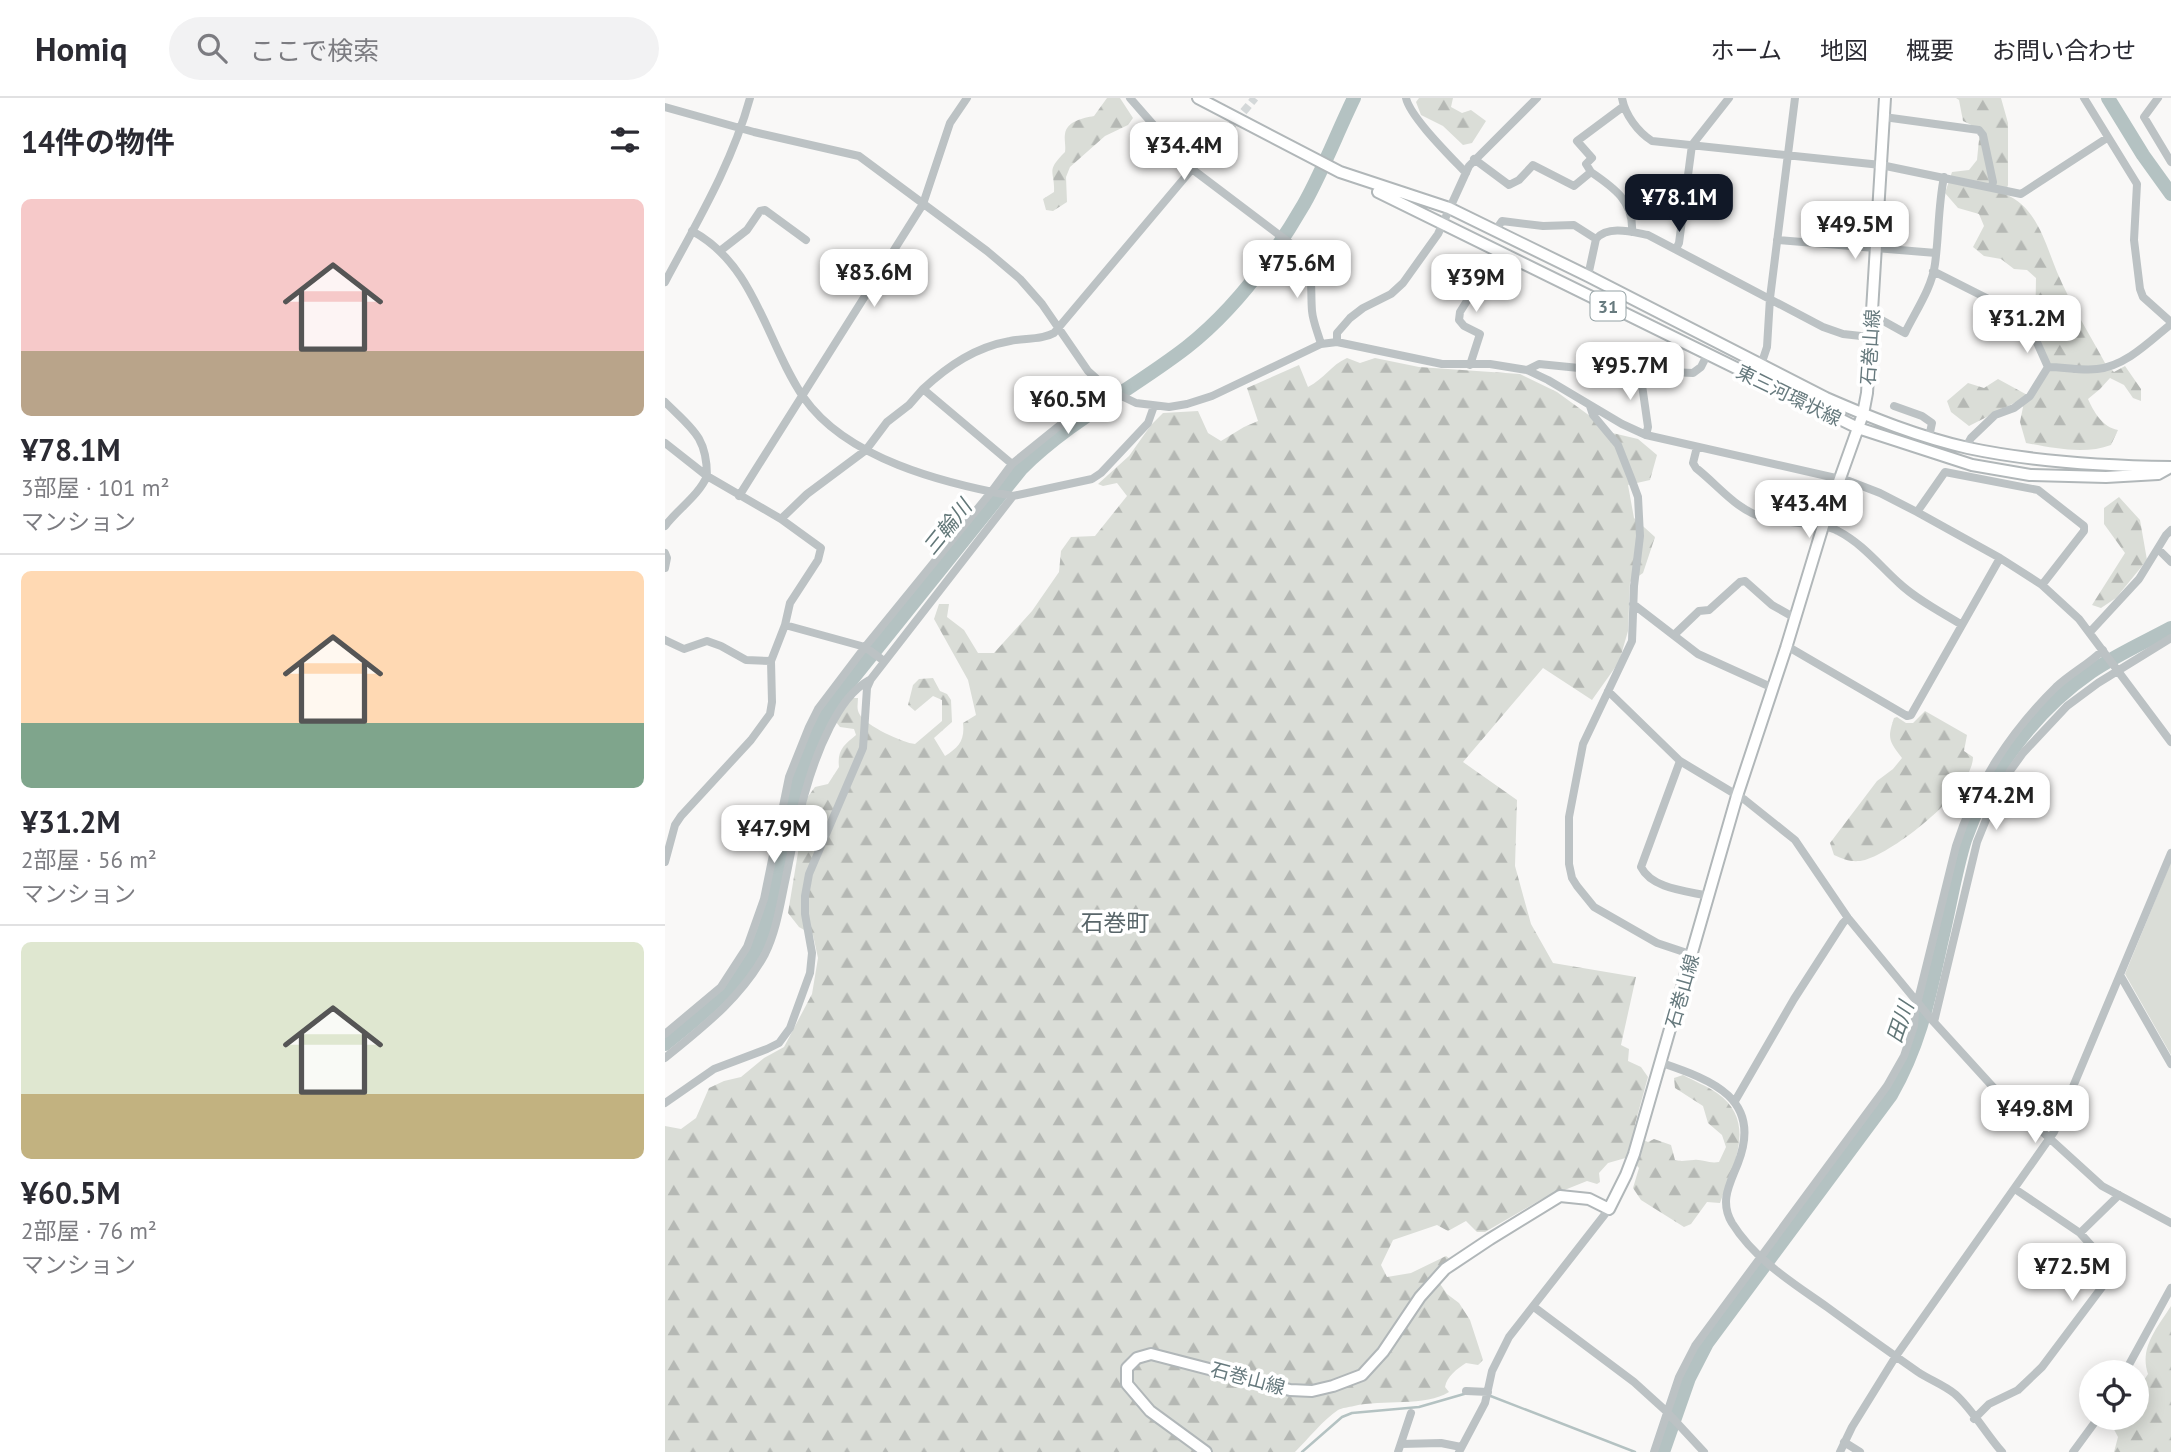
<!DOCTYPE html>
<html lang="ja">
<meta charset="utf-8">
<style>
:root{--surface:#fff;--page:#f2f2f3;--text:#2b2b33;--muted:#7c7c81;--line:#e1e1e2;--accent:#111827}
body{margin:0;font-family:"PT Sans","Noto Sans JP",sans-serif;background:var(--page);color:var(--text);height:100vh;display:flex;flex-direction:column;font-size:26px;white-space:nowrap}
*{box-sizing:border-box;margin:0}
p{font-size:23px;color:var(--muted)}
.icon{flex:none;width:38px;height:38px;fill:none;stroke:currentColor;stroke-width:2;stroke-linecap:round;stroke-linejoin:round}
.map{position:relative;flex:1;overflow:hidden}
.panel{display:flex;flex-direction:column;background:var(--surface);width:665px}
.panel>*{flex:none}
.tools{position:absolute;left:1414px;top:1262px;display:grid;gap:14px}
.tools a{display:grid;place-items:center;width:70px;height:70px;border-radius:50%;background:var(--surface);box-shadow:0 4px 18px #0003;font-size:35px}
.price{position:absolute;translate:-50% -60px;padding:0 16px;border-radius:14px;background:#fff;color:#222;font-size:23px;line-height:46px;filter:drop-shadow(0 2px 4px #0008)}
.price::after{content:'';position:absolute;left:50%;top:42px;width:21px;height:16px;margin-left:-10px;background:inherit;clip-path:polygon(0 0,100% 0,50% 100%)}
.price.on{background:var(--accent);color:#fff}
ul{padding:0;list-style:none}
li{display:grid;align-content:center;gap:14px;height:371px;padding:0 21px}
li+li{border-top:2px solid var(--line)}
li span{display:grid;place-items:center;height:217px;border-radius:10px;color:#555}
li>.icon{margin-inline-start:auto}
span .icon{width:126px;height:126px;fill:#fffc;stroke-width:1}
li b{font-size:30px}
h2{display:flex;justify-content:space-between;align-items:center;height:84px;padding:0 21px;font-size:30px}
header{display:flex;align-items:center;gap:42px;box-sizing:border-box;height:98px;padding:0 35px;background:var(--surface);border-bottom:2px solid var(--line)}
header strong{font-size:33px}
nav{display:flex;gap:38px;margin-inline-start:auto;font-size:24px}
.search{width:490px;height:63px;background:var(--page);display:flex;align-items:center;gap:18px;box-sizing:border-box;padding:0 24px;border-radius:38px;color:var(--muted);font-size:26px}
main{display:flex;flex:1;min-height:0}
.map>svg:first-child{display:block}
.forest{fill:url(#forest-firs)}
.pitch{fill:#daddd7}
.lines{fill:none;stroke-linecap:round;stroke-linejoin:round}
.stream{stroke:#b4c2c2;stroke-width:2.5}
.river{stroke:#b4c2c2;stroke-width:14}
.minor-tunnel{stroke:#d4d8d9;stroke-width:8;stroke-dasharray:8 4;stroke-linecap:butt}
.major-casing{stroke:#b1b7b9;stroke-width:14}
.minor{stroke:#bcc2c4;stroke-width:8}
.major{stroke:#fff;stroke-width:10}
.labels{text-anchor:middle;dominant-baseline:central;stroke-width:7;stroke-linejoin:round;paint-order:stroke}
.shield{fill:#fff;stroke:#95a2a5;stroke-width:2}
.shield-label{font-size:18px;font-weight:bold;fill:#677a7e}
.street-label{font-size:19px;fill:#677a7e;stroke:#fff}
.water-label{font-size:21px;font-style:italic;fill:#627778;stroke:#fff}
.quarter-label{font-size:23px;fill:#59666a;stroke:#fff}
</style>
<header>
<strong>Homiq</strong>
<div class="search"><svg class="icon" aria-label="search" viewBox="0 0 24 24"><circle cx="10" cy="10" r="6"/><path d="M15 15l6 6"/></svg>ここで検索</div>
<nav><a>ホーム</a><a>地図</a><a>概要</a><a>お問い合わせ</a></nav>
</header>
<main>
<section class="panel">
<h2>14件の物件<svg class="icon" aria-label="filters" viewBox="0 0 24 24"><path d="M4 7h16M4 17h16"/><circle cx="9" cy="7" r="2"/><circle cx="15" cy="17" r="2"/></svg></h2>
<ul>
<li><span style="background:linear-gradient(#f6c9c9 70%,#b9a48a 0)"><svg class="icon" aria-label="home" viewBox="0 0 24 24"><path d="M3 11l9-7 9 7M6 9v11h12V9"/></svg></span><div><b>¥78.1M</b><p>3部屋 · 101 m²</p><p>マンション</p></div></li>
<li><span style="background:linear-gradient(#ffd9b3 70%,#7fa58c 0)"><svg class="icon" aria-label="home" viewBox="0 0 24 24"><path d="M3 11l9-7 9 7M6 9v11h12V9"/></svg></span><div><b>¥31.2M</b><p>2部屋 · 56 m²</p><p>マンション</p></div></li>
<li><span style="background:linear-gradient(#dfe7d0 70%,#c2b280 0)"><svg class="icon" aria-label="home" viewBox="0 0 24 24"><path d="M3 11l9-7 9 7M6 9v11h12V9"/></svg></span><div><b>¥60.5M</b><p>2部屋 · 76 m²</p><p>マンション</p></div></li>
</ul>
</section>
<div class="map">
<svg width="1506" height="1354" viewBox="0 0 1506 1354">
<defs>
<pattern id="forest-firs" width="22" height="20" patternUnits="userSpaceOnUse" patternTransform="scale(1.75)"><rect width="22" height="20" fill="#daddd7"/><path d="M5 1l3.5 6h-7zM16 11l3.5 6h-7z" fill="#b5b8b4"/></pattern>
</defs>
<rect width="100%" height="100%" fill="#f9f8f7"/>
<!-- forest -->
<path class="forest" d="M442,0h13l13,20 -5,7 -23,11 -35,31 -4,10 1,25 -14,9 -7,-1 -3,-11 11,-7c1,-22 -9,-20 11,-40 1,-6 -1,-13 0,-18 2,-13 18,-16 29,-18z
M754,0h34l-2,9 11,6 9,-3 15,11 -14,22 -9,2 -20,-19 -22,-11 -5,-13z
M1291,0h45l7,25v62l-3,9c32,13 40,49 52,78 13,31 32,61 48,91l9,9 11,-6 16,23v12l-8,-3 -9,-13 -14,-7 -10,11 -12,10c6,13 14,28 30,31l-7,15c-26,10 -58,3 -85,-2l-6,-21 3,-15 -5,-6 -49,25 -18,-14 -4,-11 21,-18 16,5 14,-9 33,18 17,-25 -13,-38 1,-56 -9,-8 -13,-1 -13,-10 -17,-3 -11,-9 11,-21 -5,-12 -21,-6 -13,-15 7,-21 17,-2 8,-10 3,-31 -17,-8 -4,-21z
M682,260l13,5 15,-5 44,9 101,7 37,18 33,24 14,15 34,8 19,16 -7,25 -22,5 6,33 21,19 -12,36 -13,9 -2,49 -9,31 -27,38 -49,-32 -80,94 54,38 -2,66 16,58 22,39 83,14 -15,68 8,4 -1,12 13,6 7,10 -13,47 1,13 12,5 6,-3 17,6 4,15c8,2 11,0 19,0 8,-1 15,4 25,2l7,-15 -4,-12 -14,-12 -5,-17 -28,-18 -1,-10 9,-3c11,6 24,11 34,18 41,29 16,72 3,110l-13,-1 -16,22 -7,3 -43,-27 -8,-12 6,-20 -10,-11 -21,6 -9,10 1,9 -3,2 -10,-3 -45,18 -57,33h-8l-11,-11 -18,10 -11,-6 -44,15 -12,25 6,12 24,-4 35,-17 5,4 -17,15 13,19 12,9 11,17 13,40 -5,5 -12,-2c-9,6 -19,13 -21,24l4,5c-23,15 -67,7 -95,14 -5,1 -12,2 -16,4 -14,9 -31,30 -43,42h-630v-326l16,3 15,-11 13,-30 15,-7 17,-4 23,-19 20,-11 28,-53 6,-36 -5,-23 -14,-8 -11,-14 19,-115 8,-11 13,-3 11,-17c-2,-17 5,-22 17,-32l-2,-6 -14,-2 -4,-5 16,-24h6c0,6 -2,11 2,17 5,10 43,28 55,29l27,-23v-21l-9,-4 -18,15 -7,-6 5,-20 6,-6 14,-1 7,13 7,3 4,6 1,22 -18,16 11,18c14,-9 20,-16 18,-33l13,-8 -8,-35 -34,-61 5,-15h10l-2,13 17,13 14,23h16l38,-42 27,-39 2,-21 10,-14 24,-1 32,-40 -10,-13 -14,3 -5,-2 31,-28 22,-31 12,-12 35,-2 10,22 13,8 23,-14 14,-6 -11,-33 52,-23 9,22c16,-8 23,-22 39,-29z
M1454,399l21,23 7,40 -31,38 -15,10 -9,-3 33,-52 -21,-29v-16z
M1260,613l42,24 -3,16 9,6c0,33 -77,94 -108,103 -12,3 -20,0 -31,-5l-4,-12 47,-62 16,-12 9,-11c-13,-17 -15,-19 -8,-40l3,-1 9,6h7z
M1506,1208v146h-57l4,-15 -9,-17 1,-2h27v-31l3,-1 8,-12c-9,-26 9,-46 23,-68z"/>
<!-- pitch -->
<path class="pitch" d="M1506,764v193l-46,-81z"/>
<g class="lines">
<!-- stream -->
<path class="stream" d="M823,1297l147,57
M637,1354l40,-35 10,-4 67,-6 45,-13"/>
<!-- river -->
<path class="river" d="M1443,0l35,57 28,39
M0,946c36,-29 74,-58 94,-101 19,-44 22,-95 33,-141 9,-36 23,-67 41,-99l188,-234c49,-49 112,-80 166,-122 48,-38 87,-91 117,-143 19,-34 33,-71 50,-106
M998,1354l26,-74 18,-35 184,-248c30,-53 38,-98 51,-156 8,-33 13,-67 23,-99 23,-66 68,-128 126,-168 25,-17 54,-30 80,-44"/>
<!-- minor-tunnel -->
<path class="minor-tunnel" d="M563,32l27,-32"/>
<!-- major casing -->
<g class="major-casing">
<path id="major" d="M533,0l142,74 109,36 139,68 238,122c46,20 93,39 142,50 66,14 136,18 203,19
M713,94l480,236 114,37 58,10 76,2 52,-3 11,-6
M541,1354l-56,-41 -23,-27v-16l10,-10 14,-4 139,36 22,1 21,-5 29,-11 21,-23 37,-55 25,-28 45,-30 70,-43 29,3 20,10 17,-34 8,-21 103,-358 49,-148 37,-122 40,-112 4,-21 18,-295"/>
</g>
<!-- minor -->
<path class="minor" d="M465,0l62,71 107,81c16,20 11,37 13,61 1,11 6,22 9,33
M741,0c4,19 45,59 60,75
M957,0c3,17 16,34 30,43l229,24 140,29 86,-56
M1419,0l53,86 -3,56 6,49 3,8 28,25
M1493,0l-14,19 27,45
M0,9l89,25 105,24 128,95 33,28 22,25 46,67 21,19 27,13 33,4 18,-3 25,-8 109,-52 16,-2 105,22h48l37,6 21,10 74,44 24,11 203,46 31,12 37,19 83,46 42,27 37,34 92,123
M1219,19l95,13 4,5 10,47 -1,4
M809,61l35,26 10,-5 14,-15 41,21 17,-14c22,15 43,29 41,60
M926,74l-5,-8 6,-6 -15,-17 47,-35
M27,133c64,34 74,112 112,167 43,61 139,85 209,98
M830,133l7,-10 41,5 31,-1 22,14c12,-14 36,-7 52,-4l175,92 20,7 27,3
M1112,142l159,13
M1011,151l3,-6 13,-98 37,-47
M55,153l27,-21 13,-19 5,-1 41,30
M1268,173l93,47 22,49 -18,29 -16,12 -19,7 -24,23 -5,9
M923,178l8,-37
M0,184c32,-60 67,-118 85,-184
M1207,219l6,1 27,15c10,-21 27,-45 30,-69 4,-29 3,-58 9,-87
M672,244v-9l13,-15 13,-10 28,-14 12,-11 35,-49 31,-68 68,-68
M805,267l10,-31 -16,-8 -5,-6 1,-8 38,-61
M1096,267l6,-18 3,-49 25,-200
M1383,269c16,0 33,4 49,2 29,-3 53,-28 74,-45
M862,272l12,-6 40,4 114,5 8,-6 6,-12
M975,273l8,56 -2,8
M258,291c26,-24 53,-42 87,-48 15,-3 32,-1 44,-8l138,-164 36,-39
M0,304c26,26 42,34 42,74
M925,308l3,9 25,30 13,33 7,19 2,39 -6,50 -2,55 -49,103 -14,73v47l3,14 5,8 17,21 63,36 36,12
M1229,308l28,10 10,7 -3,14
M0,345l42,33
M1032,349l-4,16 3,5c23,18 41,43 69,50 20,6 58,4 73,13 25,13 41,34 61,52 18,17 42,29 63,42
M347,366l94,-76
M74,398l184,-292 27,-81 17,-25
M1252,414l28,-40 93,18 46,36v5l-42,54
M0,428c13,-17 34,-31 42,-50l74,43 40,29 -3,12 -28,43 -5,22 -14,36 1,41 -2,12 -19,26 -70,76 -6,9 -10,37
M1493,451l13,13
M0,455l2,5 -2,10
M968,506l65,50 75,34
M120,527l80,22 19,14
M1425,534l49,-53 27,-44 5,-5
M1009,537l25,-24 10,-1 31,-28 5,-1 27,24 23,13
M0,542l19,9 23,-8 14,5 25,14 25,1
M1121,550l6,1 115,67 4,-1 89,-157
M943,593l72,70 65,39 50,40 53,78 84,102 61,67 109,99 69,37
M1015,663l-39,106c11,22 46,24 68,29
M1455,877l51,89
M1269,924l43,-180 15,-37 18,-34 13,-18 44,-47 31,-23 73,-45
M0,936l56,-47 26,-40 17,-48 25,-122 20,-50 9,-18 47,-62 127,-156 20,-27 -89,-75 -14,16 -22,17 -21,28 -59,44 -26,25
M0,960c38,-31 76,-60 100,-104 11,-22 15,-48 20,-72 11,-53 20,-106 45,-155 10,-19 21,-37 41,-48
M997,965c50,17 101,36 76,100 -8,21 -19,38 -6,60 23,37 61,60 95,84 30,22 61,44 91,65 12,8 26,13 37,22 18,16 31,40 47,58
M1070,1003l59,-102 49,-76 5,-5
M0,1005l49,-34 53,-20 12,-6 11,-15 20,-55 2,-20 -7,-39v-18l4,-22 54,-126 4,-60 4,-9 142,-183 79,-17 9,-6 47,-50 6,-17
M1415,1135l39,-38
M869,1209l100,75 32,29 38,41
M1460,1274l46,-84
M801,1293l22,1
M1309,1321l15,-15 29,-14 24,-23 72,-96 -34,-38 -65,-44
M1179,1344l16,10
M736,1346l40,-1 20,4
M733,1354l13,-39
M794,1354l26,-49 7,-32 17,-34 100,-128
M989,1354l25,-75 16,-31 192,-260 17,-30 10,-30 1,-14 41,-166c19,-60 55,-115 100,-159 15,-14 33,-23 47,-37
M1175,1354l12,-25 44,-71 158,-224 117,-279
M1408,1354l25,-34"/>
<!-- major -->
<use href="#major" class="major"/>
</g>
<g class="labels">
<!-- shield labels -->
<rect class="shield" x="925.5" y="193.5" width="35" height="29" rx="5"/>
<g class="shield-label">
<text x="943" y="208">31</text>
</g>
<!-- street labels -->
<g class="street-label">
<text transform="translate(1205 249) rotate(-86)">石巻山線</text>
<text transform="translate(1124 297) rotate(26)">東三河環状線</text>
<text transform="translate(1017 893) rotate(-74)">石巻山線</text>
<text transform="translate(583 1280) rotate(15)">石巻山線</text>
</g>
<!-- water labels -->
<g class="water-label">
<text transform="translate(282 429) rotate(-51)">三輪川</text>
<text transform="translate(1235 924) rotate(-71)">田川</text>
</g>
<!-- quarter labels -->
<g class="quarter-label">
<text x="450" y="824">石巻町</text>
</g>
</g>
</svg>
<div class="tools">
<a><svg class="icon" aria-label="locate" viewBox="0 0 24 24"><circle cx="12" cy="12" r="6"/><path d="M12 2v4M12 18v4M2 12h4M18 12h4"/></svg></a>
</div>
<b class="price" style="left:519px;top:84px">¥34.4M</b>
<b class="price on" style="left:1014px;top:136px">¥78.1M</b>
<b class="price" style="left:1190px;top:163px">¥49.5M</b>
<b class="price" style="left:632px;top:202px">¥75.6M</b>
<b class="price" style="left:209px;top:211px">¥83.6M</b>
<b class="price" style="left:811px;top:216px">¥39M</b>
<b class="price" style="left:1362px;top:257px">¥31.2M</b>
<b class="price" style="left:965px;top:304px">¥95.7M</b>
<b class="price" style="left:403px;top:338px">¥60.5M</b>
<b class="price" style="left:1144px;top:442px">¥43.4M</b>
<b class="price" style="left:1331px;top:734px">¥74.2M</b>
<b class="price" style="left:109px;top:767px">¥47.9M</b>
<b class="price" style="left:1370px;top:1047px">¥49.8M</b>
<b class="price" style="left:1407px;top:1205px">¥72.5M</b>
</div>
</main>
